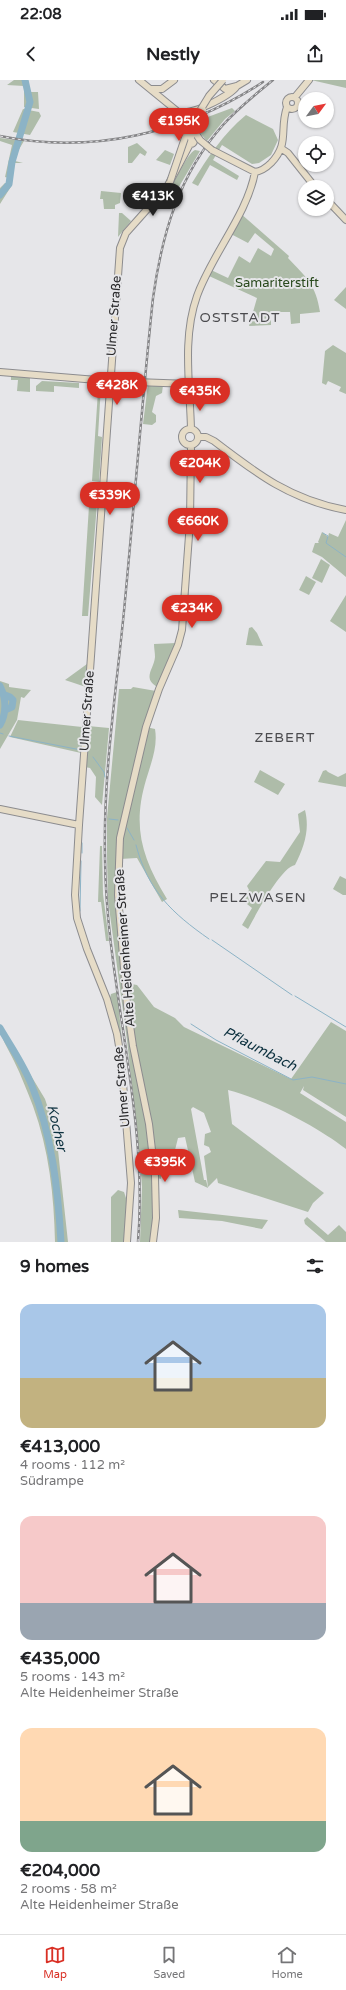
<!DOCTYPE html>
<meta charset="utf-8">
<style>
:root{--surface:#fff;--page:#f6f6f6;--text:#202124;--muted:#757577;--line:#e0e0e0;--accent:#d93025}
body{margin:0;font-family:"Varela Round",sans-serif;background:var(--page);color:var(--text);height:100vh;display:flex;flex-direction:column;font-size:15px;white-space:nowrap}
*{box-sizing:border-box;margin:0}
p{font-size:13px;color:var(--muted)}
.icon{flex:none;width:22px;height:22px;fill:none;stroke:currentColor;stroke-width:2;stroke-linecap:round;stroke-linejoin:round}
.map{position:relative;height:1162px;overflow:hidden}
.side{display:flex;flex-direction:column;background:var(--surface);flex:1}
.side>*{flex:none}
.needle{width:26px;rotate:58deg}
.buttons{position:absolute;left:298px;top:12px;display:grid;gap:8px}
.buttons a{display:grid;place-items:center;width:36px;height:36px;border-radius:50%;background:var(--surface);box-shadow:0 1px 3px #0004;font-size:20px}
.price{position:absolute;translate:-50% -34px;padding:0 9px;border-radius:14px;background:var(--accent);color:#fff;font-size:13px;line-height:26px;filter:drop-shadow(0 1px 2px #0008)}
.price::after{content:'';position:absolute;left:50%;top:24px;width:12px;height:9px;margin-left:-6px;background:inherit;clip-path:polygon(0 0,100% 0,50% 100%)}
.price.active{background:#222;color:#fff}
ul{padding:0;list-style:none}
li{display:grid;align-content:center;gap:8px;height:212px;padding:0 20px}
li span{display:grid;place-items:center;height:124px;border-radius:12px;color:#555}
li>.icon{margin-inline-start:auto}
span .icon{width:72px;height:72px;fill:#fffc;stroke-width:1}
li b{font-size:17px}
h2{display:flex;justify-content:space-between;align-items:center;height:48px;padding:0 20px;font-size:17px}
.status{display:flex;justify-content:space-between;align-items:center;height:28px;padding:0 20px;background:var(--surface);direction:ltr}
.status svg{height:11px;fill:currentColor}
header{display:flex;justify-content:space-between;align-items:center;height:52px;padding:0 20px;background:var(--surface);font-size:18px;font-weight:800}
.tabs{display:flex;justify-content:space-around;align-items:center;height:56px;border-top:1px solid var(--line);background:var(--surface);font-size:11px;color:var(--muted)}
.tabs a{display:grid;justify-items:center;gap:2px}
.tabs .active{color:var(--accent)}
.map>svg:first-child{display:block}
.green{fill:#aebca9}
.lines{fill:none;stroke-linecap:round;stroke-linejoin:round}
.stream{stroke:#8cb3c6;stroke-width:1}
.river{stroke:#8cb3c6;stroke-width:7}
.secondary-casing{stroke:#8c8c8f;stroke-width:8}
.secondary{stroke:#e6dcc7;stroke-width:6}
.rail-casing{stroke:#858587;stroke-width:2.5}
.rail{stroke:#e6e6e9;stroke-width:1;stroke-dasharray:3;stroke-linecap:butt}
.secondary-bridge-casing{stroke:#8c8c8f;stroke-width:8;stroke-linecap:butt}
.secondary-bridge{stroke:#e6dcc7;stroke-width:6}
.labels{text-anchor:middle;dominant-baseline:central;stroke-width:4;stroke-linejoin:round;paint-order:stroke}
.park-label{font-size:13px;fill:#29491d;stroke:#e6e6e9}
.street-label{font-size:13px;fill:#28282a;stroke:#e6e6e9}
.neighbourhood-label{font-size:14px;letter-spacing:1px;fill:#4b4b4e;stroke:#e6e6e9}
.water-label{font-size:14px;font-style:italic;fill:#0d313f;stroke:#e6e6e9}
</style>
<div class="status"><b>22:08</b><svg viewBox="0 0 49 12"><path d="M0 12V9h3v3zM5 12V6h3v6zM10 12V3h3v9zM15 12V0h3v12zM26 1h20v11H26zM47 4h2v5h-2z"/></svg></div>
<header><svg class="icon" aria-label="back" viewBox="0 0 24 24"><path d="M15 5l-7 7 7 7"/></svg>Nestly<svg class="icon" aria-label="share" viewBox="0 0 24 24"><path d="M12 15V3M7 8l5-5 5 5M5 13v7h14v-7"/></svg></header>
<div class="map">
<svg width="346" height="1162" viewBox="0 0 346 1162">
<rect width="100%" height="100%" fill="#e6e6e9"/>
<!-- green -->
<path class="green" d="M14,0h14l2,12h8l1,17 -15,-2v-21l-17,-1z
M311,0h35v8z
M232,28l3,3 -10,8 -18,22 -7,-8 5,-15z
M23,29l16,3 2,4 -11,19 -17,-3z
M246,35l27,14 5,11 -7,15 -12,8 -7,1 -30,-19 -9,15 26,16 -2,4 -27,-15 -12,21 -6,-3c16,-26 31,-49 54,-68z
M0,58l24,3 -6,10 -3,10 8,2h-9l-2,16 -7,-2 7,-32 -12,-4z
M137,63l10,9 -2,4 -5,-3 -8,10h-4v-16z
M165,70l9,4 -4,11 -14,-5z
M195,70l5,1 -30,51 -5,-4c7,-10 22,-45 30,-48z
M5,103l7,2 -12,19v-16z
M101,111l20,2 -1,10 -5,2v4h-11l-1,-10h-3z
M119,133h3l9,8 -13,16z
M240,133l49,43 -1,2c18,19 28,27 32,54l-20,2v9l-9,1 -1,-12h-19v13l-22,1 8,-28 -48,-22 2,-6 17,8 11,-22 11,7 8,-15 13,8 3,-7 -19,-16 -7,10 -19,-10z
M346,207v22l-12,-9z
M333,265l13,8v41l-7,-3 2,-4 -13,-6 -2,4 -4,-2 3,-32z
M11,295l19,1v16l-13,-1 1,-11h-7z
M42,301l37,2v5l-25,-2v6l-18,-1v-5z
M148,304l15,1 -1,8 -6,3 -4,16 4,3v7l-4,3 -9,-1z
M91,305l10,1 -3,50 4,1 -3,45 -7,-1 6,-90 -7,-1z
M90,410l8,1 -10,125h-6z
M346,440v57l-24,-20 -10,-5 3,-9h4l-1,-1 4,-10 6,5 1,-4 9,4z
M321,479l9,6 -8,18 -10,-5z
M306,496l10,6 -7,13 -10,-5z
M346,515v37l-16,-11z
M252,547l5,6 6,13 -17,-1 3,-17z
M176,563l-19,44c-15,-9 -3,-18 -2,-30 0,-4 -1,-9 -1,-13z
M87,584l-1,23 -21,-7z
M0,601l9,3v3l22,3 -7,8 -3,-1 -4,23 -17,29v-59h5l-2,-4 -3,-1z
M133,607l23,4 -10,36 9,2c3,18 -4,34 -9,51 -14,47 -4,78 21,119l-5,3 -25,-44 -17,1 -2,36 8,88 11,2 17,22 21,11 9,9 107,52 40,-57 15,9v86l-43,-27 1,-4 -4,7 46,29v27c-29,-23 -82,-50 -118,-59l4,34 92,69 -11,10 -5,9 -90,-29 -1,-5 -9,9 -4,-31 7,-4 -2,-5 -5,-2 1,-11 6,-2 -7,-19 -11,-6 -2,2 13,71h2l2,8 -13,-6 -10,-45 -7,1 -5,20h-11l-1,21 -7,-2 1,42 -4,23h-11l2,-55 -2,-24 -13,-123 -19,-140 -1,-42v-40l12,-129h12z
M18,640l64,7 -1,26 -71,-16z
M88,646l21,2 -7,77 -7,-8 1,-20 -6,-9 -5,-1z
M260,690l25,14 -7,11 -24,-13z
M326,690l2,2 10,5 8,-4v14l-28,-5 5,-11z
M305,730c5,20 -1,37 -10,55 -14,2 -40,51 -47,64l-6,-4 10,-17 -10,-8 7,-10 -2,-4 19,-25 14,1 20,-30 -2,-18z
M100,766h2l1,48 6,47h-3l-5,-39h-3z
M340,796l6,3v16h-3l-10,-6z
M117,912l5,48 -1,1 -11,-43 1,-4z
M0,944l45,75 11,33 12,110h-13c-1,-47 -6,-92 -22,-136 -6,-15 -12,-31 -19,-45 -6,-13 -14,-23 -14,-37z
M118,1110l6,2 3,9 -3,41h-13v-45z
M178,1130l90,10 -6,9 -40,-8 -43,-3z
M307,1137l21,18 11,-10 7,7v10h-20l-21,-18 -1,-4z"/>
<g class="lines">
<!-- stream -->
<path class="stream" d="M323,453l5,3 -2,7 20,14
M0,653l3,1
M9,656l72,14
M93,677l11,15 1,5
M109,739l9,1
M127,748l7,12
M136,765c12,46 36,68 73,94
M82,773v-10
M80,831l1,-50
M212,860l80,55
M295,916l51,31
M191,944l25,16 77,40 19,-3 34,7"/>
<!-- river -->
<path class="river" d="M0,115l9,-11 3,-22 18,-60 -5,-22
M0,606c6,12 7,27 0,39
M5,615l5,2 3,3 -1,7 -7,3
M0,948c11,19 24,37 32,58 20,49 26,104 29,156"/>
<!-- secondary casing -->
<g class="secondary-casing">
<path id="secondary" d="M139,0l38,31c11,7 53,-15 60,-25
M214,0l11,9 12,-3 10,-6
M151,9h11l12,-9
M286 23a6 6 0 1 1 12 0a6 6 0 1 1-12 0Z
M295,17l14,-17
M188 61a3 3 0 1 1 6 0a3 3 0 1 1-6 0Z
M282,69l6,4 27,34
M212,70l43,22
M255,92c7,-1 12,-5 16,-9 19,-20 8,-33 16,-56
M327,120l19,20
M0,292l109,9 81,3
M182 357a8 8 0 1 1 16 0a8 8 0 1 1-16 0Z
M191,349c-1,-44 -9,-91 6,-133 15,-42 50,-81 58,-124
M198,357h8l8,4c43,33 77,59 132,69
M0,729l79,16
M127,1162l4,-59 -10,-125 -4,-24 -10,-35 -20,-50 -10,-31 -2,-23 4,-70 41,-577 6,-15 41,-46 23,-43
M153,1162l3,-24 -1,-42 -6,-52 -16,-78 -6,-41 -9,-110 1,-31 1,-26 26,-111 13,-38 19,-44 4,-15 8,-108 1,-77"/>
</g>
<!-- secondary -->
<use href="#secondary" class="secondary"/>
<!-- rail casing -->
<g class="rail-casing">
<path id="rail" d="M0,56c92,19 185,-3 263,-54
M138,1162c11,-129 -32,-256 -33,-384 -2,-82 11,-165 19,-247 10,-104 18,-209 29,-313 9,-64 26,-124 70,-173 15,-17 33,-31 50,-45"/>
</g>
<!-- rail -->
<use href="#rail" class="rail"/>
<!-- secondary-bridge casing -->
<g class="secondary-bridge-casing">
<path id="secondary-bridge" d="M203,30l-7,24 4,6 12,10
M198,34l11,-18 14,-16
M191,58l1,-10
M170,102l18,-53 11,-18"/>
</g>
<!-- secondary-bridge -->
<use href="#secondary-bridge" class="secondary-bridge"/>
</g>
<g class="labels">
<!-- park labels -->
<g class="park-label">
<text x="277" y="203">Samariterstift</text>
</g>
<!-- street labels -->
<g class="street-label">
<text transform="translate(114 236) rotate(-86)">Ulmer Straße</text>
<text transform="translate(87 631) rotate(-86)">Ulmer Straße</text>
<text transform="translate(125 868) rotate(-94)">Alte Heidenheimer Straße</text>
<text transform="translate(122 1007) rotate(-95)">Ulmer Straße</text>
</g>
<!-- neighbourhood labels -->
<g class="neighbourhood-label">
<text x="240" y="237">OSTSTADT</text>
<text x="285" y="657">ZEBERT</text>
<text x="258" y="817">PELZWASEN</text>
</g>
<!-- water labels -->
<g class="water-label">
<text transform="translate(260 969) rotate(27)">Pflaumbach</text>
<text transform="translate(57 1048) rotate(77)">Kocher</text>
</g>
</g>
</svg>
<div class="buttons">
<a><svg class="needle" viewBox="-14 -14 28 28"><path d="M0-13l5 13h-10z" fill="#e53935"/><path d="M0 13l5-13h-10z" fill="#757577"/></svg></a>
<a><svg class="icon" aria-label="locate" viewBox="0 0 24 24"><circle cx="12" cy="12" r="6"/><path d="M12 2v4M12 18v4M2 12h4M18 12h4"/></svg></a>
<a><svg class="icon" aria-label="layers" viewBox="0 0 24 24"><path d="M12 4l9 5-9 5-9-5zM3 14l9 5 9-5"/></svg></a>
</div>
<b class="price" style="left:179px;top:62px">€195K</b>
<b class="price active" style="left:153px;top:137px">€413K</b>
<b class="price" style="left:117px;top:326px">€428K</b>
<b class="price" style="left:200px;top:332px">€435K</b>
<b class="price" style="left:200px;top:404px">€204K</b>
<b class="price" style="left:110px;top:436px">€339K</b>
<b class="price" style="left:198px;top:462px">€660K</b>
<b class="price" style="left:192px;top:549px">€234K</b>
<b class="price" style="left:165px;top:1103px">€395K</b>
</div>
<section class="side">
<h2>9 homes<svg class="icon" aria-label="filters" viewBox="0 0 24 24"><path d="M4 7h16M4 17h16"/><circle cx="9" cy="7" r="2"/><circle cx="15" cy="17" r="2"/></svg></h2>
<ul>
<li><span style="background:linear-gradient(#a9c7e8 60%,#c2b280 0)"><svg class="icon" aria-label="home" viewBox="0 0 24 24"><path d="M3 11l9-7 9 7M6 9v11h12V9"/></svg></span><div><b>€413,000</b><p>4 rooms · 112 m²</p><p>Südrampe</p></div></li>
<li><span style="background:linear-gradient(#f6c9c9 70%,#9aa5b1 0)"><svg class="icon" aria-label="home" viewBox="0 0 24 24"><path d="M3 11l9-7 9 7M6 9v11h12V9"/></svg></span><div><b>€435,000</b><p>5 rooms · 143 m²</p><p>Alte Heidenheimer Straße</p></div></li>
<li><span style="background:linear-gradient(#ffd9b3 75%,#7fa58c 0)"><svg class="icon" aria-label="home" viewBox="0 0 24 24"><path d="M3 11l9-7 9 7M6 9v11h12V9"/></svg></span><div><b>€204,000</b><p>2 rooms · 58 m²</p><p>Alte Heidenheimer Straße</p></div></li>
</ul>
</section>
<nav class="tabs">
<a class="active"><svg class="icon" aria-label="map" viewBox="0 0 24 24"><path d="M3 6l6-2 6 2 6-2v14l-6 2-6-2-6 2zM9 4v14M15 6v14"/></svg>Map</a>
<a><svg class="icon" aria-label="saved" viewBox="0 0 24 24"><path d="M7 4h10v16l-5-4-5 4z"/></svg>Saved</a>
<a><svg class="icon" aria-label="home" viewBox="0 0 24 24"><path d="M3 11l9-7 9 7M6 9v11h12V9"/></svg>Home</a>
</nav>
